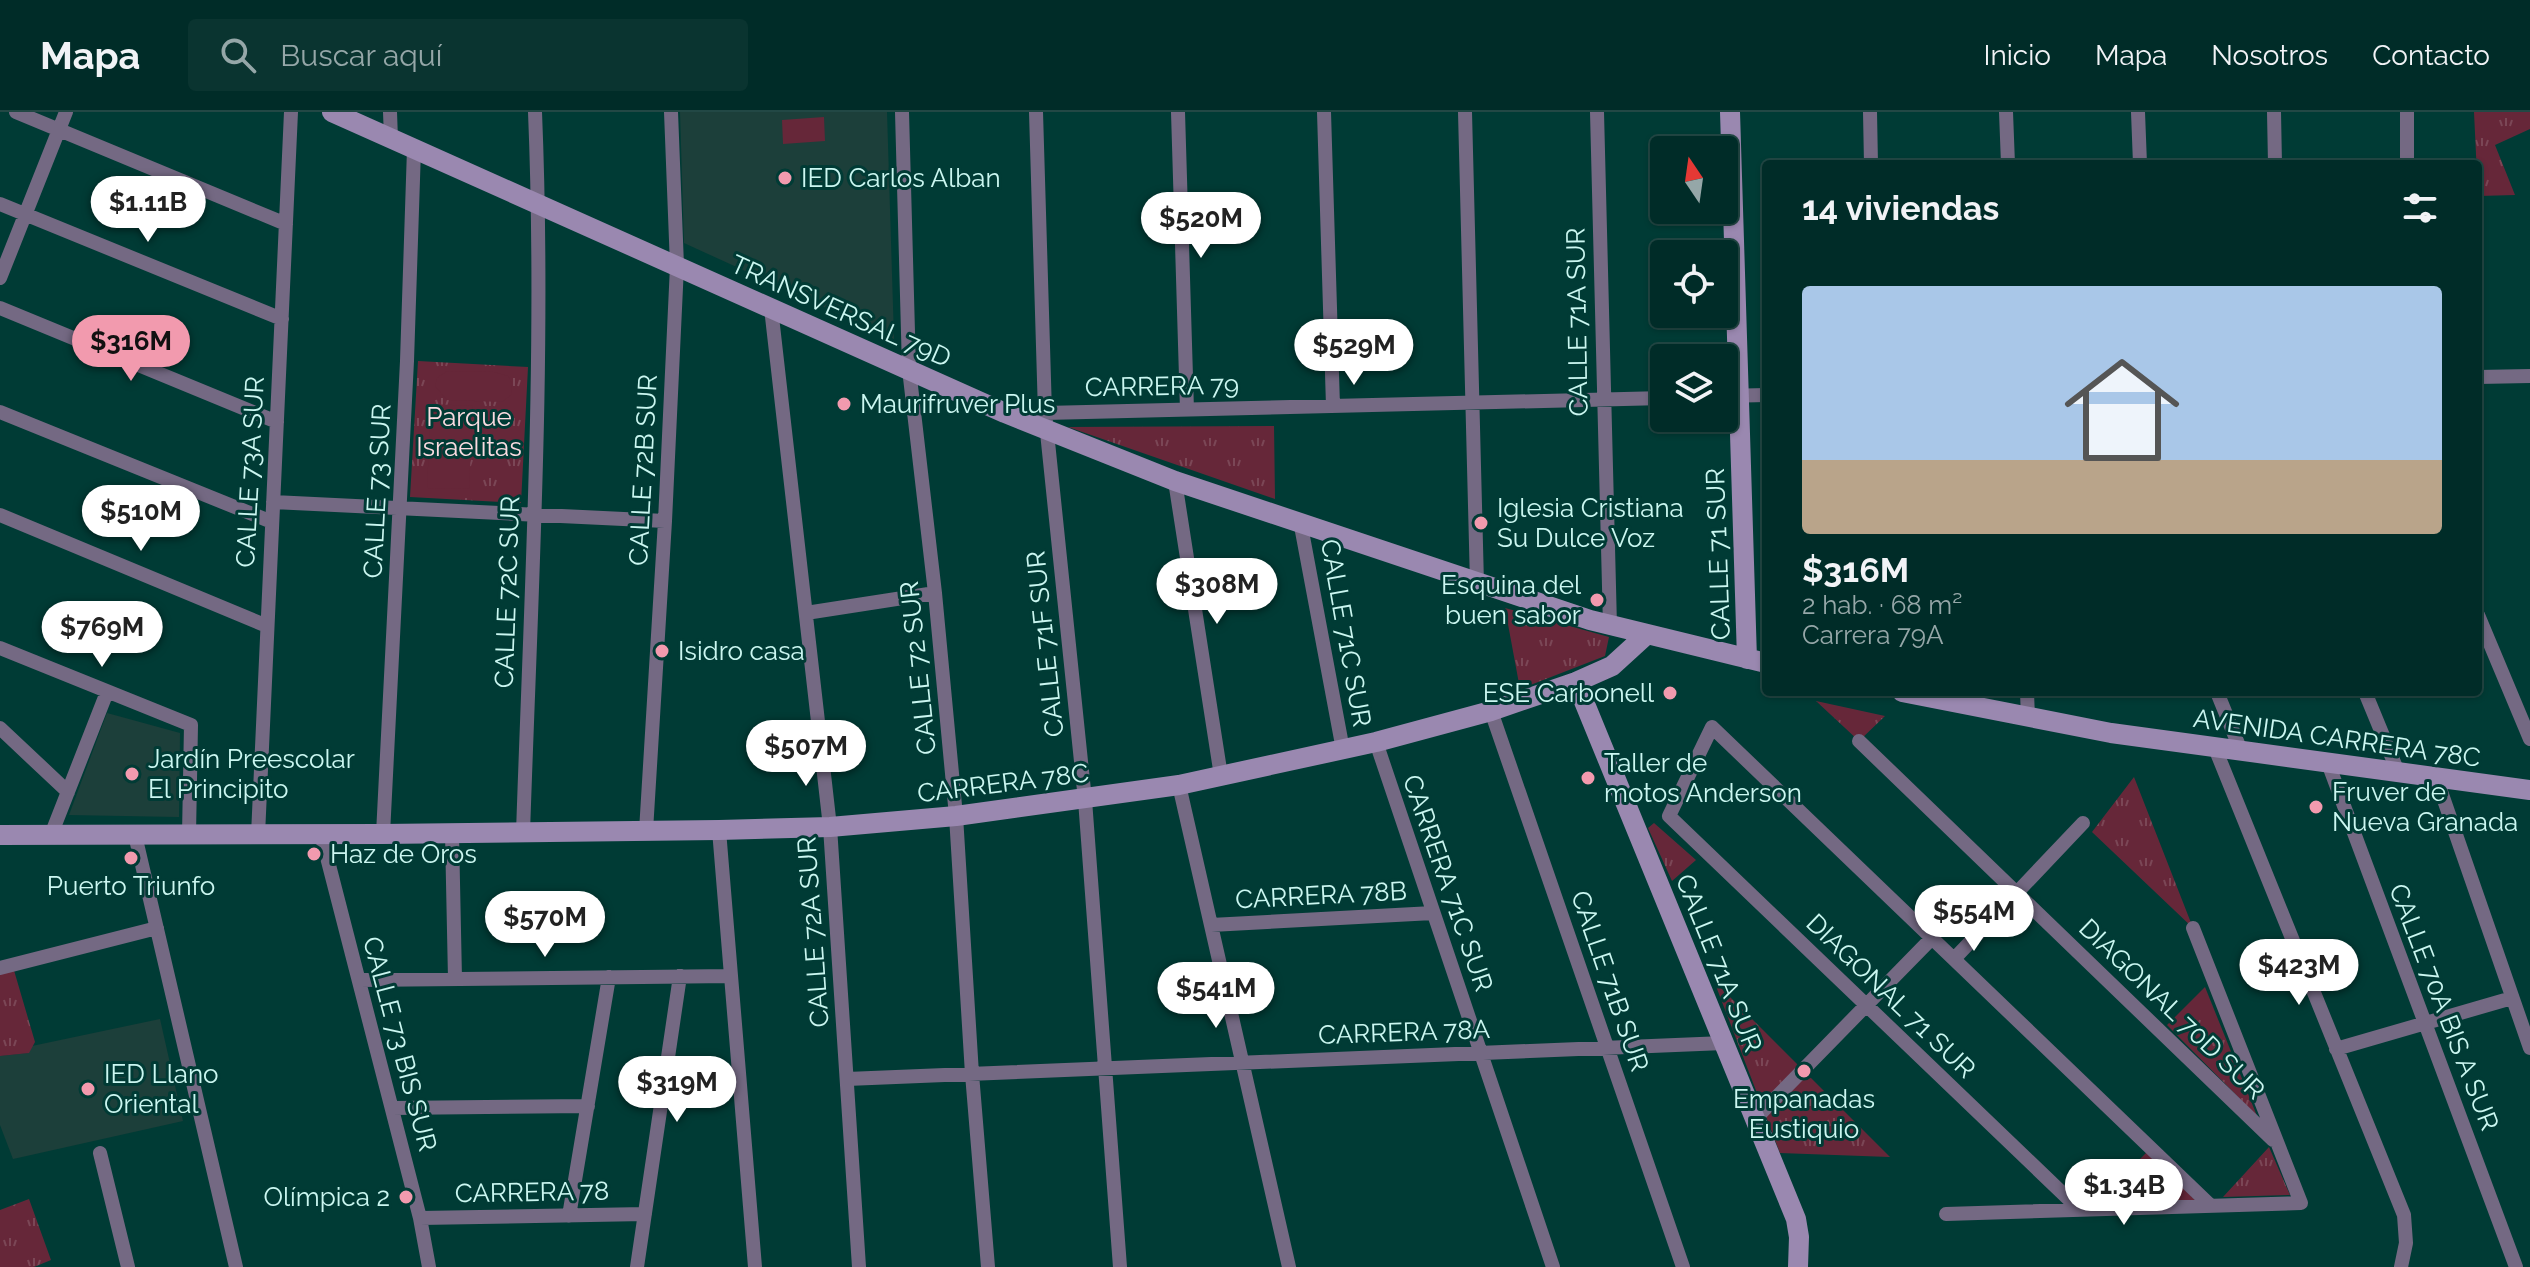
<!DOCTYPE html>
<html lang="es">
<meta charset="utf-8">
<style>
:root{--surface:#002c28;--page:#0a3430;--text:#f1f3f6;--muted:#95a7a8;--line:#224845;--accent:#f29aae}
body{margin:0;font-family:Raleway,sans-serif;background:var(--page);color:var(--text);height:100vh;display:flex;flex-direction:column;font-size:30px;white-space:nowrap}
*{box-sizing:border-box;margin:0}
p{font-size:26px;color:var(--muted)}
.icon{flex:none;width:44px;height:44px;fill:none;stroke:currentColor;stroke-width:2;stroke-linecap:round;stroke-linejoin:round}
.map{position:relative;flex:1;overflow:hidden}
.side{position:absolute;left:1762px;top:48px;width:720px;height:536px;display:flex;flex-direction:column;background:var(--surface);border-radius:8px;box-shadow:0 2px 6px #0004,0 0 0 2px var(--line)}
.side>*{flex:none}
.needle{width:52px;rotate:347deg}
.buttons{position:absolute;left:1650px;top:24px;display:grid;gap:16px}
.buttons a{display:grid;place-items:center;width:88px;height:88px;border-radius:8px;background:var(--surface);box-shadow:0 2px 6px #0004,0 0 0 2px var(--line);font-size:40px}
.price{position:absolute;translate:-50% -68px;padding:0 18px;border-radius:28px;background:#fff;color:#222;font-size:26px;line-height:52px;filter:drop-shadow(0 2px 4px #0008)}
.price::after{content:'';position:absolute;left:50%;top:48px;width:24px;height:18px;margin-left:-12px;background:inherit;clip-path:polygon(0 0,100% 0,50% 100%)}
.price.on{background:var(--accent);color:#111}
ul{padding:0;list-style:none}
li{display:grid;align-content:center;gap:16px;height:424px;padding:0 40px}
li span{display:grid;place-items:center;height:248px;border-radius:8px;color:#555}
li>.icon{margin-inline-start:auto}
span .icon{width:144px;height:144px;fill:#fffc;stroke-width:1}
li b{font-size:34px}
h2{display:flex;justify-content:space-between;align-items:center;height:96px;padding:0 40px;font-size:34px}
header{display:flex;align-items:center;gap:48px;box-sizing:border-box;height:112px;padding:0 40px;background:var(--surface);border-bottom:2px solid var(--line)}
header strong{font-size:38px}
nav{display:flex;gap:44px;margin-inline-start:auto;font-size:28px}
.search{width:560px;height:72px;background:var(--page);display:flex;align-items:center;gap:20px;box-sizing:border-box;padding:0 28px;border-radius:8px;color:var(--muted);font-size:30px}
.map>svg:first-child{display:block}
.built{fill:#1c3f3a}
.grass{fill:url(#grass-tufts)}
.pitch{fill:#662739}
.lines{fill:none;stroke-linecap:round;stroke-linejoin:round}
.street{stroke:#746983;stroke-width:14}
.secondary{stroke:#9a88b0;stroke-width:20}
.poi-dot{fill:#f29aae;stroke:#003b35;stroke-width:3}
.labels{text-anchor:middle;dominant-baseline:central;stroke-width:6;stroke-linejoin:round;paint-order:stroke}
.poi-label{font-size:26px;fill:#cbf7f1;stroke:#003b35;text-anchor:start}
.street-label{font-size:26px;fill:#cbf7f1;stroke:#003b35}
.park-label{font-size:26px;fill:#fbdbe1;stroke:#003b35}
</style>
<header>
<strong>Mapa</strong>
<div class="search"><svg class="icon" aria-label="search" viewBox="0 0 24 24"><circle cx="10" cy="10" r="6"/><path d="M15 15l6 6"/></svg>Buscar aquí</div>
<nav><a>Inicio</a><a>Mapa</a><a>Nosotros</a><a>Contacto</a></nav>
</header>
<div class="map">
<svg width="2530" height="1155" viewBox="0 0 2530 1155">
<defs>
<pattern id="grass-tufts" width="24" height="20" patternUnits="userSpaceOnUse" patternTransform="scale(2)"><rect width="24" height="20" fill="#662739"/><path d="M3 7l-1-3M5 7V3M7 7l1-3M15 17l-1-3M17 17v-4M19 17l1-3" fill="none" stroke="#7b4756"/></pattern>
</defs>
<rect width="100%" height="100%" fill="#003b35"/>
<!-- built -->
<path class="built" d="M680,0h207l7,227 -210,-96z
M107,601l73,20 -1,84 -110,-2z
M160,907l23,102 -170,38 -13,-34v-69l28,-3 4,-7z"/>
<!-- grass -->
<path class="grass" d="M2474,0h56v17l-35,16 20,50 -37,1z
M418,249l110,6 -7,136 -111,-6z
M1274,314l1,73 -207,-72z
M1505,496l104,29 -4,19 -85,33z
M1816,589l69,15 -26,25z
M2134,665l59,151 -101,-96z
M1654,711l42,37 -24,21 -24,-53z
M13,855l22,75 -6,11 -29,3v-86z
M1714,869l176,176 -110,-4z
M2205,875l52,129 -90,-91z
M2269,1035l21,48 -67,2z
M2147,1040l49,49h-98z
M29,1087l22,61 -17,7h-34v-57z"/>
<!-- pitch -->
<path class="pitch" d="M824,5l1,24 -42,3 -1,-24z
M447,259l47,1 14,4 4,7 -1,12 -9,7 -55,-2 -12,-14 2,-8z
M431,292l42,2 -4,83 -42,-1z"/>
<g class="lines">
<!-- street -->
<path class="street" d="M16,0l270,112
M390,0l1,27
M902,0l7,257 26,224 21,223 16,258 16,193
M1036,0l9,301 40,387 35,467
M1178,0l9,298
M1324,0l9,294
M1465,0l12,472
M1597,0l13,514
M1870,0l1,52
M2006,0l2,52
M2138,0l2,52
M2274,0l1,52
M2407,52v-52
M0,92l282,115
M0,166l66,-166
M0,196l277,114
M771,196l59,519 29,440
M2478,265l52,-1
M1724,284l42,-1
M0,300l272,110
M1045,301l619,-15
M1175,369l46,295
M273,390l392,19
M0,403l267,111
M1301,414l42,224
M806,501l129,-20
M2478,503l52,124
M0,536l191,77 -2,110
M2027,580l1,26
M2217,580l24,59
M2365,580l33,80
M1491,599l192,556
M0,616l68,64
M1859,629l414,399
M1376,630l177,525
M2215,636l189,467 2,28 -5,24
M2328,651l188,504
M2436,665l94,271
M1179,673l110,482
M719,718l36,437
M646,719l19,-310 12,-255 -6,-154
M523,721c8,-240 22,-481 12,-721
M321,722l99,384 9,49
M383,722l24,-473 7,-212
M452,722l3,145
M51,723l56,-143
M135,723l101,432
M258,723l33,-723
M1211,813l222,-12
M1954,847l129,-136
M0,856l157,-40
M359,868l372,-4
M2336,937l176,-51
M847,967l877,-36
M392,996l196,-2
M1755,1007l177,-181
M100,1041l28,114
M2080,1098l-411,-394 43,-89 498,478
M1946,1102l355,-11 -108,-275
M569,1104l40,-239
M420,1106l225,-4
M637,1155l43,-291"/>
<!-- secondary -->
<path class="secondary" d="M332,0l673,301 170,68 415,139 176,43
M1730,0l17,547
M1576,570l220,537 3,18 -1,30
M1902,580l209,41 419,57
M0,723l383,-1 336,-4 111,-3 126,-11 223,-31 197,-43 115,-31 85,-29 36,-16 34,-31"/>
</g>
<!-- markers -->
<g class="poi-dot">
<circle cx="785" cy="66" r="8"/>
<circle cx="844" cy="292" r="8"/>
<circle cx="1481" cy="411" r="8"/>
<circle cx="1597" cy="488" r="8"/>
<circle cx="662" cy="539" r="8"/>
<circle cx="1670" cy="581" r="8"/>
<circle cx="132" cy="662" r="8"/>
<circle cx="1588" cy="666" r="8"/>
<circle cx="2316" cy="695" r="8"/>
<circle cx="314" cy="742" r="8"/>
<circle cx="131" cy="746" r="8"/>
<circle cx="1804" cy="959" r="8"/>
<circle cx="88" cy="977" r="8"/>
<circle cx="406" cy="1085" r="8"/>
</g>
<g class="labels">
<!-- poi labels -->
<g class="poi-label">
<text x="801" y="66">IED Carlos Alban</text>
<text x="860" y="292">Maurifruver Plus</text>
<text x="1497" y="396">Iglesia Cristiana<tspan x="1497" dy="30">Su Dulce Voz</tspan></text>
<text x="1581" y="473" text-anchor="end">Esquina del<tspan x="1581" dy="30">buen sabor</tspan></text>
<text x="678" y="539">Isidro casa</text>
<text x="1654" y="581" text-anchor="end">ESE Carbonell</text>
<text x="148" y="647">Jardín Preescolar<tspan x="148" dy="30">El Principito</tspan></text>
<text x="1604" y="651">Taller de<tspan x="1604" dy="30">motos Anderson</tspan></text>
<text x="2332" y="680">Fruver de<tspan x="2332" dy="30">Nueva Granada</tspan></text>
<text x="330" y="742">Haz de Oros</text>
<text x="131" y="774" text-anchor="middle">Puerto Triunfo</text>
<text x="104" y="962">IED Llano<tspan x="104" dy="30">Oriental</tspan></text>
<text x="1804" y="987" text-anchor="middle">Empanadas<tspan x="1804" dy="30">Eustiquio</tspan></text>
<text x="390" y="1085" text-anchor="end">Olímpica 2</text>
</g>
<!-- street labels -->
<g class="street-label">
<text transform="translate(841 199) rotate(24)">TRANSVERSAL 79D</text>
<text transform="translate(1577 210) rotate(-91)">CALLE 71A SUR</text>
<text transform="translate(1162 274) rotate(-1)">CARRERA 79</text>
<text transform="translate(643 358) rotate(-87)">CALLE 72B SUR</text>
<text transform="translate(250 360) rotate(-87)">CALLE 73A SUR</text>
<text transform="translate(377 379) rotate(-87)">CALLE 73 SUR</text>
<text transform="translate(1718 442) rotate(-92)">CALLE 71 SUR</text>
<text transform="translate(507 480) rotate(-88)">CALLE 72C SUR</text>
<text transform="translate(1346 521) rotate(80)">CALLE 71C SUR</text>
<text transform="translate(1045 532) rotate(-96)">CALLE 71F SUR</text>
<text transform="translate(918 556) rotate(-96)">CALLE 72 SUR</text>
<text transform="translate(2337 626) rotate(8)">AVENIDA CARRERA 78C</text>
<text transform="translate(1003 671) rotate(-7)">CARRERA 78C</text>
<text transform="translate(1448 771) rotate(71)">CARRERA 71C SUR</text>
<text transform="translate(1321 783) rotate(-3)">CARRERA 78B</text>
<text transform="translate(813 820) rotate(-94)">CALLE 72A SUR</text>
<text transform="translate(1719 851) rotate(68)">CALLE 71A SUR</text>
<text transform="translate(1610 869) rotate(71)">CALLE 71B SUR</text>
<text transform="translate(1891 884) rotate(44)">DIAGONAL 71 SUR</text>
<text transform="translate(2444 895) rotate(69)">CALLE 70A BIS A SUR</text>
<text transform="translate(2172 897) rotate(44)">DIAGONAL 70D SUR</text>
<text transform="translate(1404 920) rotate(-2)">CARRERA 78A</text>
<text transform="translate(400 932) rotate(75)">CALLE 73 BIS SUR</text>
<text transform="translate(532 1080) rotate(-1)">CARRERA 78</text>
</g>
<!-- park labels -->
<g class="park-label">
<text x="469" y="305">Parque<tspan x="469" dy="30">Israelitas</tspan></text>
</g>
</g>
</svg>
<div class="buttons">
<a><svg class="needle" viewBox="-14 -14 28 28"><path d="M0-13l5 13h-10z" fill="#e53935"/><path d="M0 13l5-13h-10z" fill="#95a7a8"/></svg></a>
<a><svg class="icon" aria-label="locate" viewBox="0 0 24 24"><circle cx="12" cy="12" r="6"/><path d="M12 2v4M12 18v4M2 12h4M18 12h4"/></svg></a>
<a><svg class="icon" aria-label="layers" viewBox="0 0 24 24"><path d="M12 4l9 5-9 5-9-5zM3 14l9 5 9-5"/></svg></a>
</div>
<b class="price" style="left:148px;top:132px">$1.11B</b>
<b class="price" style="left:1201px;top:148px">$520M</b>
<b class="price on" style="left:131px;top:271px">$316M</b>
<b class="price" style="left:1354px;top:275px">$529M</b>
<b class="price" style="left:141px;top:441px">$510M</b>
<b class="price" style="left:1217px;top:514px">$308M</b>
<b class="price" style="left:102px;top:557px">$769M</b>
<b class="price" style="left:806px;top:676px">$507M</b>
<b class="price" style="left:1974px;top:841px">$554M</b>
<b class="price" style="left:545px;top:847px">$570M</b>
<b class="price" style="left:2299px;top:895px">$423M</b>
<b class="price" style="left:1216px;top:918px">$541M</b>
<b class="price" style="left:677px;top:1012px">$319M</b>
<b class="price" style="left:2124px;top:1115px">$1.34B</b>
<section class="side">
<h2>14 viviendas<svg class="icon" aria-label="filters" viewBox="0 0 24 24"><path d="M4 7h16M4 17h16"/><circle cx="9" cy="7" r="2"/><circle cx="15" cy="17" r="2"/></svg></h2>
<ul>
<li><span style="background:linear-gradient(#a9c7e8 70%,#b9a48a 0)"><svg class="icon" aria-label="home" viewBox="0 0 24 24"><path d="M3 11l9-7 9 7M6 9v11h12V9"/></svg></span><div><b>$316M</b><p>2 hab. · 68 m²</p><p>Carrera 79A</p></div></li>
</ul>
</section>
</div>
